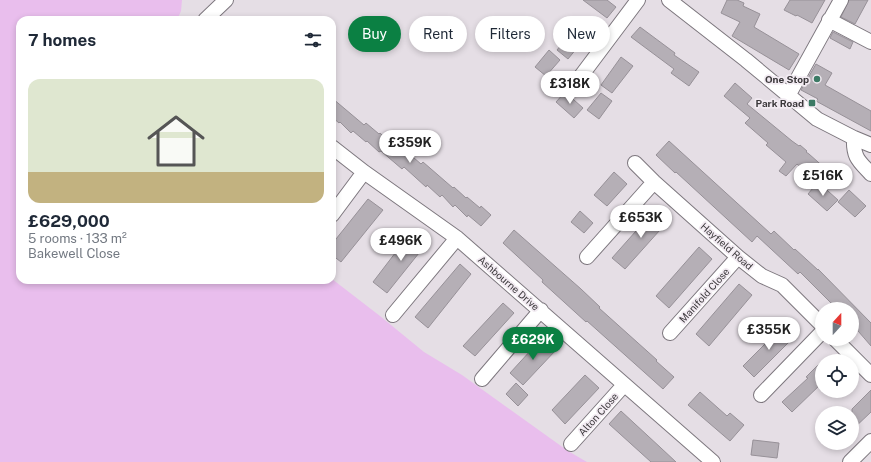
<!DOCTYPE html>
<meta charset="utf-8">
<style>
:root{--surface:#fff;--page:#f6f6f7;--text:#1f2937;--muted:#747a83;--line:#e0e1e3;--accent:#0b8043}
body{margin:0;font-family:"Public Sans",sans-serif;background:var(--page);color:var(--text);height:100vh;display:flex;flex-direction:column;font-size:15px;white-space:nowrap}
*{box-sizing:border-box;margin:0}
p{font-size:13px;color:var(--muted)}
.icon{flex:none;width:22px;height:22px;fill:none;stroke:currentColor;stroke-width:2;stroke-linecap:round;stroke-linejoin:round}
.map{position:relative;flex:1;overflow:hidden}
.side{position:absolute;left:16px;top:16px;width:320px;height:268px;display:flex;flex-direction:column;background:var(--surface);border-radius:12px;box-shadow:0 2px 6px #0003}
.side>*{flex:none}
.banner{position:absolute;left:348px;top:16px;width:380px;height:36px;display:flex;gap:8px}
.needle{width:26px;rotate:21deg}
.controls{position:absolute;left:815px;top:302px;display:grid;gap:8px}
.controls a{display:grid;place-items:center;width:44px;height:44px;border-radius:50%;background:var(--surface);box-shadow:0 2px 6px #0003;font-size:20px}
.price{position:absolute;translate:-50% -34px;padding:0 9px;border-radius:14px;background:#fff;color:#222;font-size:13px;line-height:26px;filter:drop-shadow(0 1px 2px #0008)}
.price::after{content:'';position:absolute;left:50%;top:24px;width:12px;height:9px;margin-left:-6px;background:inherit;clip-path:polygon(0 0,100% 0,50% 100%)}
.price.on{background:var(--accent);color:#fff}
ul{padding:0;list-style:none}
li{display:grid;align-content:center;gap:8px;height:212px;padding:0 12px}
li+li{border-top:1px solid var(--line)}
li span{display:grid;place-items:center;height:124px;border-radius:12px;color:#555}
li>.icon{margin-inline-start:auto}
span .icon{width:72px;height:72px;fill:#fffc;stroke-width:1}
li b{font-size:17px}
h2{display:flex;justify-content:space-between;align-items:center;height:48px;padding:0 12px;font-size:17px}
.tag{padding:0 14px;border-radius:18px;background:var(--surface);box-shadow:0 2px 6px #0003;font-size:14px;line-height:36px}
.tag.on{background:var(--accent);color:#fff}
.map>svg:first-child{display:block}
.green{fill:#e9beed}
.building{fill:#b5afb6;stroke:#979198}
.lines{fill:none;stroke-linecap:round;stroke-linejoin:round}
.minor-casing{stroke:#7d777e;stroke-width:16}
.minor{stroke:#fff;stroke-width:14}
.poi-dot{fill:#3c7a65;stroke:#f2ebf2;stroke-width:1.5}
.labels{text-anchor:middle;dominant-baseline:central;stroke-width:3.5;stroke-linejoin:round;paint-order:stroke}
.poi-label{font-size:10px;font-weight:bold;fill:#3b383b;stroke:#f2ebf2;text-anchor:end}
.street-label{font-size:10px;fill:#3b383b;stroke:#f2ebf2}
</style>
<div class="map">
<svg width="871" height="462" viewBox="0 0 871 462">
<rect width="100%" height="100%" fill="#e5dee5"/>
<!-- green -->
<path class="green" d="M0,0h182l-1,11 -4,9h-157v260l312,-1 48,37 44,36 38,23 106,76 19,11h-587z"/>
<!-- building -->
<path class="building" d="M583,0h24l9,7 -9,11z
M727,0h10l7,3 -1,3 17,8 -6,13 45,27 -10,16 -57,-34 8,-14 -19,-9z
M790,0h35l-13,23 -15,-8 -1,1 -12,-6z
M849,0h19l-13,24 -14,-7z
M579,23l11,9 -22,27 -11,-9z
M640,27l35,26 -1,2 25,17 -10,14 -18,-13 3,-4 -43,-32z
M833,32l20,10 -3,7 -20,-11z
M549,50l11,10 -14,16 -11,-9z
M621,57l12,9 -21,27 -11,-8z
M816,64l16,9 -7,12 46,26v20l-55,-30 2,-2 -17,-9z
M735,83l17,15 -5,6 45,37 7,5 1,-1 7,6 -1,1 3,2 18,16 -11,11 -19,-17 -11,12 -7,-5 7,-9 -20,-17 2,-2 -23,-20 5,-5 -26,-22z
M565,92l18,16 -9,10 -18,-16z
M601,93l11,8 -13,18 -12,-9z
M332,98l32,27 2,-2 13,11 1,-1 16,15 3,-3 22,19 2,-2 30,26 1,-1 12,11 1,-1 13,11 1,-2 10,9 -10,11 -13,-11 -1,2 -12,-12 -2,2 -11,-12 -2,2 -13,-12 -1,2 -22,-20 -2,2 -21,-18 -2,1 -12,-11 -1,1 -13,-11 -2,2 -11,-11 -1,1 -7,-6z
M669,141l102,93 3,-3 20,19 1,-1 23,21v-1l53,54v23l-19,-22v-15h-15l-37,-37 -2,2 -41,-38 -5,6 -76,-70 -1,1 -19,-18z
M614,172l13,12 -20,22 -13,-11z
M818,182l20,18 -11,11 -19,-17z
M849,190l17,16 -11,11 -17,-15z
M368,199l15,11 -42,52 -9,-7v-11z
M657,209l13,12 -9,10 -1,-1 -35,39 -13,-11 32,-36 1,1z
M580,211l13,12 -9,10 -13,-11z
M514,230l67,59 19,18 -1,1 58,52 -1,1 18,16 -11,12 -76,-68 -1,1 -44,-40 1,-2 -40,-37z
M416,231l13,12 -10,10 -32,40 -14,-11 26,-34z
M699,247l13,12 -43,49 -13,-12z
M460,264l11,10 -43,54 -13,-11z
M739,284l13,11 -43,51 -13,-12z
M503,303l11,10 -39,43 -12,-10z
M784,325l11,11 -41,41 -11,-11z
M542,338l14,12 -33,35 -13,-12z
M822,361v22l-30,29 -10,-10 26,-24 -2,-1z
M585,375l14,13 -34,36 -13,-14z
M516,383l12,12 -10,11 -12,-12z
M871,390v22l-19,18v-21z
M700,392l27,24 3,-3 14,12 -14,16 -42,-36z
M621,411l40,37 15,14h-25l-42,-38z
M753,440l26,3 -2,15 -26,-3z"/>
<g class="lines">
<!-- minor casing -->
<g class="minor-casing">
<path id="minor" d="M669,0l77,60 71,59 37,19 17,7
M205,20l21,-20
M829,20l42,22
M578,80l60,-80
M788,96l53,-96
M854,138c-1,20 5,23 17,36
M332,147l32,25 93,66 256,224
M635,163l19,19 84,75 24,19 20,9 40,40
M332,215l32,-43
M587,257l67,-75
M393,315l64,-77
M670,333l68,-76
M835,339l36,36
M482,379l59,-69
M761,395l61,-63
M571,444l53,-59
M850,462l21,-21"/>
</g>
<!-- minor -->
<use href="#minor" class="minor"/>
</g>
<!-- markers -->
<g class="poi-dot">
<circle cx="817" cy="79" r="4"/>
<rect x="808" y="99" width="8" height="8" rx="2"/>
</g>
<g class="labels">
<!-- poi labels -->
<g class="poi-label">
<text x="809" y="79">One Stop</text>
<text x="804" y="103">Park Road</text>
</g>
<!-- street labels -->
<g class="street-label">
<text transform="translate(727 246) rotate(41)">Hayfield Road</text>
<text transform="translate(509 283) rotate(41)">Ashbourne Drive</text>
<text transform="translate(704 295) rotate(-48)">Manifold Close</text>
<text transform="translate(598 414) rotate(-48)">Alton Close</text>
</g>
</g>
</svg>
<div class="controls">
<a><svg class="needle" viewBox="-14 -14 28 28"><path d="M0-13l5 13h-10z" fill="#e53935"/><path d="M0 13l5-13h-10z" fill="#747a83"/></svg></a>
<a><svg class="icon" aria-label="locate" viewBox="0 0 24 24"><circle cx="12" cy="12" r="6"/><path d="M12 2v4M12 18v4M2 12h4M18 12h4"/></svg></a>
<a><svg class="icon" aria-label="layers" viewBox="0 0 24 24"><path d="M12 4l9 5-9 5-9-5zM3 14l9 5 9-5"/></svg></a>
</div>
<b class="price" style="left:570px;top:105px">£318K</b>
<b class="price" style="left:410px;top:164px">£359K</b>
<b class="price" style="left:823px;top:197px">£516K</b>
<b class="price" style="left:641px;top:239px">£653K</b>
<b class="price" style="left:401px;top:262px">£496K</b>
<b class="price" style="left:769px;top:351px">£355K</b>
<b class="price on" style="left:533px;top:361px">£629K</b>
<div class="banner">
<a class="tag on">Buy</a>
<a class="tag">Rent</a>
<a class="tag">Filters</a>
<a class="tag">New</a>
</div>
<section class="side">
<h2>7 homes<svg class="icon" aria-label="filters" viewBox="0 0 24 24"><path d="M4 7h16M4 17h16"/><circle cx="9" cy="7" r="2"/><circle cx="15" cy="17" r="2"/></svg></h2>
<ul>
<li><span style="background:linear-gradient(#dfe7d0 75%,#c2b280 0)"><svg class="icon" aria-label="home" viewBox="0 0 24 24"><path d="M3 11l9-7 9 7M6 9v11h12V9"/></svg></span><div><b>£629,000</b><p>5 rooms · 133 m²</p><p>Bakewell Close</p></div></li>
</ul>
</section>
</div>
